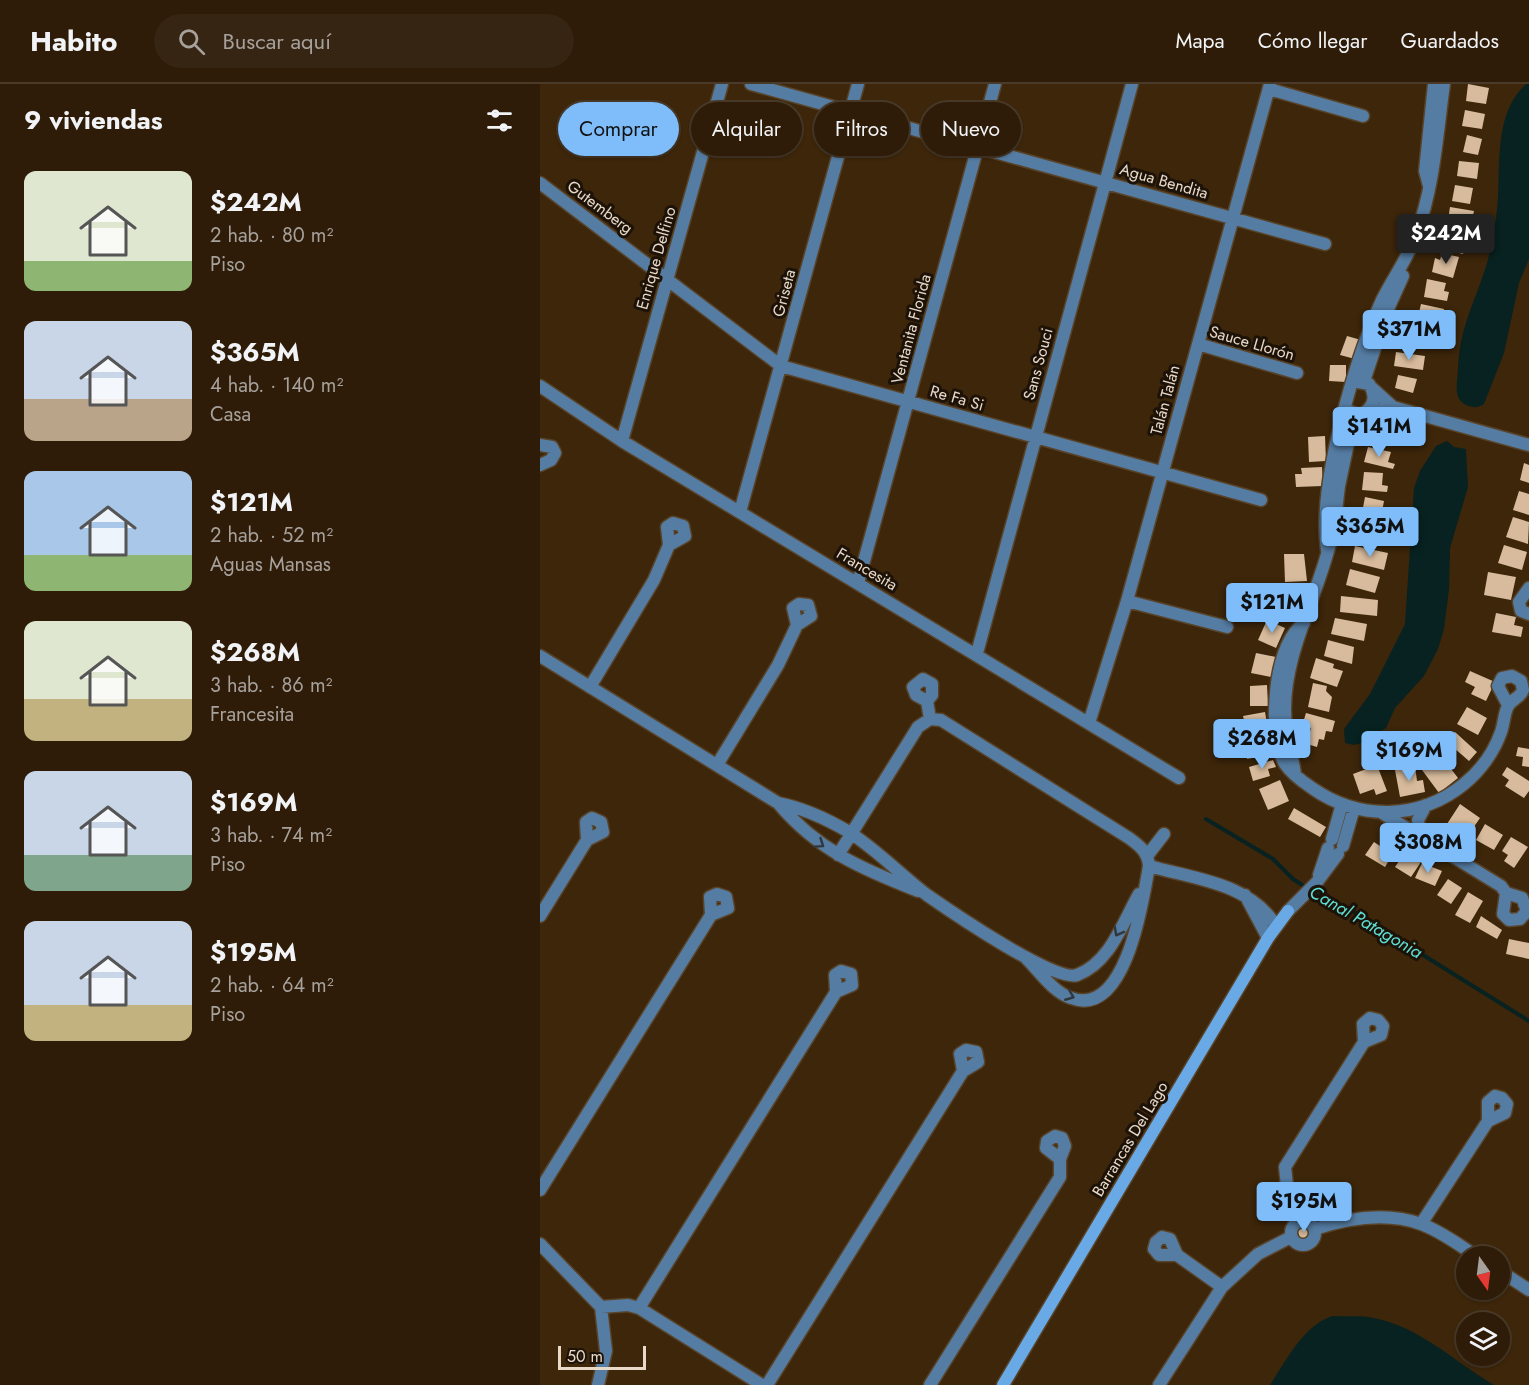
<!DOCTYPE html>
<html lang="es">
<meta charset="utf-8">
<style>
:root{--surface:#2e1c08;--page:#362512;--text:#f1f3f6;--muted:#a7a19c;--line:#493a29;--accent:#7ebdf9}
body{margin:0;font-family:Jost,sans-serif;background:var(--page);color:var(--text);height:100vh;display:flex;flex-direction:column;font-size:22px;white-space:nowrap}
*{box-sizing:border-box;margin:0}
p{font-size:20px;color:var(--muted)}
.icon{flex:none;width:33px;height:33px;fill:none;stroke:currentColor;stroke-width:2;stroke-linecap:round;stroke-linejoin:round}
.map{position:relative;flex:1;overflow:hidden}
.panel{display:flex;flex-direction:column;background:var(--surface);width:540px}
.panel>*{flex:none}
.hud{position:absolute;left:18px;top:18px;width:570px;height:54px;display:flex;gap:12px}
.needle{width:39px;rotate:166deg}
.buttons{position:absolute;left:916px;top:1162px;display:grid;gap:12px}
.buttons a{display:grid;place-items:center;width:54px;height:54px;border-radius:50%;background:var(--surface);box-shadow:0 2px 4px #0004,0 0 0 2px var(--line);font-size:30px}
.scale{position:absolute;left:18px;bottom:15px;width:88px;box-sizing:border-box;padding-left:6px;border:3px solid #e8d9c9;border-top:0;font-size:16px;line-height:21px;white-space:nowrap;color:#e8d9c9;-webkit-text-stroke:4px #1c1207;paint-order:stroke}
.price{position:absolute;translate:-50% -51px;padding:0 14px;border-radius:6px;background:var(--accent);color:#111;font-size:20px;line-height:39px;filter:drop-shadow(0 2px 3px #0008)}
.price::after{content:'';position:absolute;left:50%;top:36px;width:18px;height:14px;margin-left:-9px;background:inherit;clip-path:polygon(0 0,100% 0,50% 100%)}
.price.current{background:#222;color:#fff}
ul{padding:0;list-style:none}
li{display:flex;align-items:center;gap:18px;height:150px;padding:0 24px}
li span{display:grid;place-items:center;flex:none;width:168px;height:120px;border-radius:12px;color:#555}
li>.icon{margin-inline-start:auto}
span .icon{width:72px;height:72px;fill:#fffc;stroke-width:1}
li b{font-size:26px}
h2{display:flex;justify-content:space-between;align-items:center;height:72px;padding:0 24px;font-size:26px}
.pill{padding:0 21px;border-radius:27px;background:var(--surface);box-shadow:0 2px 4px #0004,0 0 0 2px var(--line);font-size:21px;line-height:54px}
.pill.current{background:var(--accent);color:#111}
header{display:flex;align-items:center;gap:36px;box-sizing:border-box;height:84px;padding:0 30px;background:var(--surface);border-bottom:2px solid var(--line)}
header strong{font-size:28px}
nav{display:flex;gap:33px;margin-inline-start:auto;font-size:21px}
.search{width:420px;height:54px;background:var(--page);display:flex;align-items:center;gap:15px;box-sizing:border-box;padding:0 21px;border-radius:33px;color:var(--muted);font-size:22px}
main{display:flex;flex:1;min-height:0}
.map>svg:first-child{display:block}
.water{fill:#072220}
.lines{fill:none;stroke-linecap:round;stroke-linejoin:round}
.stream{stroke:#072220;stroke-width:4}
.building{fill:#d8bb9c}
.street-casing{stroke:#584329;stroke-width:15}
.secondary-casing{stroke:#584329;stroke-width:15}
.street{stroke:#557ca2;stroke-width:12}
.secondary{stroke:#69a9e6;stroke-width:12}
.oneway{stroke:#30373d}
.labels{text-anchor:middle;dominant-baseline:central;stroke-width:6;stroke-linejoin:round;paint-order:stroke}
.street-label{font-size:16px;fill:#e8d9c9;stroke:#1c1207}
.water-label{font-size:18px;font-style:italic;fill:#5de0d6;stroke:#1c1207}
</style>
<header>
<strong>Habito</strong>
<div class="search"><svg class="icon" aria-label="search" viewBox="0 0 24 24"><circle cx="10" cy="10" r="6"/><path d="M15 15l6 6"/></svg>Buscar aquí</div>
<nav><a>Mapa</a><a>Cómo llegar</a><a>Guardados</a></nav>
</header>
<main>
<section class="panel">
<h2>9 viviendas<svg class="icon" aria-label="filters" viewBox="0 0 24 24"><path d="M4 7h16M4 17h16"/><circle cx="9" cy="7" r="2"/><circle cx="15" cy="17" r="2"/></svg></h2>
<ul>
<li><span style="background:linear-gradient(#dfe7d0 75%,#8fb573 0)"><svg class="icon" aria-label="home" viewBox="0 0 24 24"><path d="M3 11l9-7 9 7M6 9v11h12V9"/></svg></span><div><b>$242M</b><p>2 hab. · 80 m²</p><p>Piso</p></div></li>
<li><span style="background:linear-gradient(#c9d6e8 65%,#b9a48a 0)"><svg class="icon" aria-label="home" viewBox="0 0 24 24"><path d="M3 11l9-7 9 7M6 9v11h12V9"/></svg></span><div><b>$365M</b><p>4 hab. · 140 m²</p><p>Casa</p></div></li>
<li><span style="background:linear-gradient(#a9c7e8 70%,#8fb573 0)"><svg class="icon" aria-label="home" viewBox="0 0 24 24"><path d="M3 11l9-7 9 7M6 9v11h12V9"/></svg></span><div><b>$121M</b><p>2 hab. · 52 m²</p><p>Aguas Mansas</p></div></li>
<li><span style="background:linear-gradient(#dfe7d0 65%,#c2b280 0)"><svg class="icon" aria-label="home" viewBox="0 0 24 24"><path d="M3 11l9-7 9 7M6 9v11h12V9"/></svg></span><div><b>$268M</b><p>3 hab. · 86 m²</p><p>Francesita</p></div></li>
<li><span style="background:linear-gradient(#c9d6e8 70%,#7fa58c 0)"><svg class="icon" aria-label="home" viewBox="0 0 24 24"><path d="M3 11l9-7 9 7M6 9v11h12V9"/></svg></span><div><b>$169M</b><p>3 hab. · 74 m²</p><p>Piso</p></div></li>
<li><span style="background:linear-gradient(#c9d6e8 70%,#c2b280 0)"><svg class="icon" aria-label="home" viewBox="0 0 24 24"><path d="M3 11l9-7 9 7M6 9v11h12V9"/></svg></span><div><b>$195M</b><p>2 hab. · 64 m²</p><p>Piso</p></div></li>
</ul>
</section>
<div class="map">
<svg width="989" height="1301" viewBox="0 0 989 1301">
<rect width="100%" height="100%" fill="#3d260a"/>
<!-- water -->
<path class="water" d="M986,0h3v175l-10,24 -15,70 -20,51c-6,4 -11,4 -18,1 -14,-7 -8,-24 -8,-37 2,-43 17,-65 29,-105 4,-14 6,-29 9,-44 7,-43 -6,-102 30,-135z
M907,357l7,6 12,2 2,38 -18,61 -1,41 -5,40 -6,20 -14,27 -29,32 -9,20 -25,15 -7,2 -9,-2 -1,-14 26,-35 35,-70 9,-136 6,-17 16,-25z
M792,1232c14,1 28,-1 41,2 46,8 82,44 121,67h-224c16,-24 33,-59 62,-69z"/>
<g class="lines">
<!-- stream -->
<path class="stream" d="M666,735l67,40 20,20 28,18 33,15 175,109"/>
</g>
<!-- building -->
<path class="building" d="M928,0l21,4 -3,16 -20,-3z
M925,26l20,4 -3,15 -20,-3z
M927,51l15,4 -4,16 -15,-3z
M919,77l20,2 -2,16 -20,-3z
M915,101l18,3 -3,16 -18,-3z
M910,123l24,4 -3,13 -23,-4z
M907,149l20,6 -4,15 -20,-5z
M902,169l17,4 -6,21 -21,-6 3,-14 5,2z
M887,195l19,4 -2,8 5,1 -2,9 -23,-4z
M881,220l23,5 -3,16 -24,-4z
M866,241l28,7 -1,6 -8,-2 -3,11 -20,-5z
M807,252l14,4 -6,19 -15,-4z
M856,268l29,4 -2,14 -29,-4z
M790,281h16v17l-17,-1z
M858,291l19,4 -4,14 -18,-5z
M846,342l23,4 -3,15 -34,-6 2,-9 10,2z
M785,352l1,25 -17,1 -1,-25z
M828,363l23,5 -3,10 7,2 -2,5 -29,-7z
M984,379l5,2v18l-9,-3z
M782,383l1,19 -27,1 -1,-13h7l-1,-6z
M824,388l19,1 -1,12 6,1 -1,6 -25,-2z
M979,407l10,3v21l-16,-5z
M825,413l19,4 -3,16 -19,-4z
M973,433l16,5 -1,22 -22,-7z
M820,437l19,3 -4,18 -18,-4z
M964,461l23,7 -5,18 -24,-7z
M815,462l33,7 -4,17 -32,-8z
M744,470h20l3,27 -22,1z
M810,485l30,8 -5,16 -29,-8z
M948,488l28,5 -5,23 -27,-5z
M739,504l23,2 -3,23 -23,-2z
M801,512l37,4 -1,16 -37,-4z
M956,529l20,4 -2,8 9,2 -2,10 -29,-5z
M795,534l32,6 -3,17 -33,-7z
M727,536l18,8 -9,20 -18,-8z
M788,556l26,7 -2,17 -28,-8z
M716,569l20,4 -5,20 -20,-4z
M776,574l18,6 -1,4 10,3 -6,16 -27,-9z
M930,587l25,11 -9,19 -15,-7 4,-7 -10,-5z
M773,599l14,3 -1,5 6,6 -3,15 -21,-5z
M727,601l1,21h-18v-20z
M927,623l20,11 -9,17 -21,-11z
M725,628l3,17 -21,4 -4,-17z
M766,629l29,8 -3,11 -6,-1 -2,9 -5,-1 -2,8 -10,-3 4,-16 -9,-2z
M915,648l22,20 -8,9 -15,-13 -6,7 -7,-7z
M729,653l4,17 -26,5 -3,-16z
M978,663l11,2v18l-7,-1 1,-9 -7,-1z
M876,666l13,17 13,-10 16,21 -19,15 -28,-38z
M733,676l3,7 -8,2 2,7 -17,5 -4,-14z
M837,681l10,26 -11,4 -2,-6 -14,5 -7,-20z
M875,682l2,15 6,-1 2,12 -25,5 -5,-27z
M967,683l22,14v10l-5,7 -19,-12 4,-6 -7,-5z
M740,696l9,21 -21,9 -9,-21z
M920,720l20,14 -13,19 -20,-13z
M754,724l32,19 -6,10 -32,-18z
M945,740l18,11 -9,15 -18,-10z
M971,753l17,10 -14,21 -10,-7 4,-6 -6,-4z
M844,757l12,8 -11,18 -20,-12 9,-13 6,4z
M866,767l15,11 -10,15 -16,-10z
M882,779l20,8 -7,15 -20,-8z
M908,795l14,9 -11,16 -14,-9z
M928,808l15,9 -13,22 -15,-8z
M941,832l21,14 -5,9 -21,-12z
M969,855l20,4v16l-23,-5z
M767,1143l3,10 -9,3 -4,-10z"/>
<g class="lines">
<!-- street casing -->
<g class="street-casing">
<path id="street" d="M211,0l574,160
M729,5l94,27
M0,99l241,183 480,134
M889,102l-4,-15 9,-87
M658,260l99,29
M824,297l24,-72 15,-33
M0,302l82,55 557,337
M853,323l136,38
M809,327l10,4c14,-5 19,-18 10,-31l-11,-2
M826,328l27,-5 -21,-19
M82,357l100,-357
M0,361l12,2 3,6 -4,7 -11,5
M200,428l118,-428
M787,466c-10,-63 28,-191 55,-250 11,-22 26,-42 34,-65 18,-48 21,-100 28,-151
M318,499l137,-499
M989,504l-10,14 2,9 8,3
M587,517l100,26
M764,539c-17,13 -24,39 -27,60 -3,25 -5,59 8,81 6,9 18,18 27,24 47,33 108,32 152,-4 16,-13 30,-32 37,-52 3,-8 3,-19 7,-26 4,-7 12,-8 15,-16l-2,-9 -9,-5 -10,2 -4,8 10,19
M437,569l155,-569
M0,572l238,147c39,47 84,66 140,88
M50,603l64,-107 15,-35 -2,-18 6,-4 10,3 2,10 -16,9
M387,617l-11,-6 -3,-8 10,-8 9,5v11l-5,6 3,18 11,1 188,118c11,8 19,14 20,28 -6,34 -23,153 -78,132 -18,-6 -32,-27 -45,-40
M549,639l38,-122 143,-517
M177,681l61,-100 19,-40 14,-9 -3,-11 -9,-1 -6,4 4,17
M755,690c-3,-21 -10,-41 -10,-63 -1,-61 36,-120 48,-180 3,-14 4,-30 6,-45 5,-24 10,-48 15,-71
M238,719c25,5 49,16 71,29 28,18 52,43 78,63 23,16 128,88 150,80 33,-12 46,-53 62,-81
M842,729l119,73 5,7 16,5 5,13 -7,8 -11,1 -6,-6 3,-21
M880,752l-2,-16 8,-15
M792,755l10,-35
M803,762l11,-38
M298,771l80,-128 12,-8
M607,772l17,-22
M609,782c46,13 101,17 127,60
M779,791l9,-27
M705,811l23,43
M748,827l29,-29 21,-28
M0,832l47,-76 16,-8 -2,-10 -9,-4 -6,4 1,18
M0,1106l171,-275 17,-7 -2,-11 -9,-3 -7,3 1,18
M751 1149a12 12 0 1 1 24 0a12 12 0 1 1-24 0Z
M759,1137l-12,-35 -2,-19 79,-125 17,-7 2,-9 -5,-6 -8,-2 -7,6 1,18
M881,1140l67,-103 17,-8 2,-9 -5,-6 -7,-2 -7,6v19
M775,1145c33,-11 72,-17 106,-5 20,7 39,22 57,33
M0,1160l61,63 5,44 -8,34
M637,1171h-18l-5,-6 2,-7 6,-5 8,2 7,16 45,32
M960,1187l29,19
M61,1223l27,-2 11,3 123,77
M99,1224l197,-316 16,-7 -1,-11 -10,-3 -6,4 1,17
M227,1301l196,-314 15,-9 -2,-10 -10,-2 -6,4 3,17
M390,1301l130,-208v-18l5,-13 -3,-8 -7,-2 -8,5 -1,7 14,11
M619,1301l63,-98 36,-33 33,-17"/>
</g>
<!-- secondary casing -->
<g class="secondary-casing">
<path id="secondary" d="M463,1301l265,-447 20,-27"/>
</g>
<!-- street -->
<use href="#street" class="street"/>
<!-- secondary -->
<use href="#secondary" class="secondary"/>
</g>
<!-- one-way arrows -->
<defs><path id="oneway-chevron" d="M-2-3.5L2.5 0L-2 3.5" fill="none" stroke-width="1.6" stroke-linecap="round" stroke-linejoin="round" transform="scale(1.5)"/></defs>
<g class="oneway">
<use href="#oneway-chevron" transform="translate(280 760) rotate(34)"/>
<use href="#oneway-chevron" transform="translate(578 848) rotate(119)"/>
<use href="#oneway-chevron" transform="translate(530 912) rotate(22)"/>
</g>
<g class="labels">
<!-- street labels -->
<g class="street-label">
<text transform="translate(624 97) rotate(16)">Agua Bendita</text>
<text transform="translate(60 123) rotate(37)">Gutemberg</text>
<text transform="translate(116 174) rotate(-74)">Enrique Delfino</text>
<text transform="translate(244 209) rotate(-75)">Griseta</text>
<text transform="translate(371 245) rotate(-75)">Ventanita Florida</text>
<text transform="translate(712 259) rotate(16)">Sauce Llorón</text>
<text transform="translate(498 280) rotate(-75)">Sans Souci</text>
<text transform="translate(417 314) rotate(16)">Re Fa Si</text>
<text transform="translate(625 316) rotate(-75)">Talán Talán</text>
<text transform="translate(327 485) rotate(31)">Francesita</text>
<text transform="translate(590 1055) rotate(-59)">Barrancas Del Lago</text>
</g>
<!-- water labels -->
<g class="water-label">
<text transform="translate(826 838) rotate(30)">Canal Patagonia</text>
</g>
</g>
</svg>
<div class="buttons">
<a><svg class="needle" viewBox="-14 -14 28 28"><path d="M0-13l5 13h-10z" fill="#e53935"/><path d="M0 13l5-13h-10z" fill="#a7a19c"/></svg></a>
<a><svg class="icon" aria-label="layers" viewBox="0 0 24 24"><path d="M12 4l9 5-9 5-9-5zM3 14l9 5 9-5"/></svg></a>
</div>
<div class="scale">50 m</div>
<b class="price current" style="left:906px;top:181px">$242M</b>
<b class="price" style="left:869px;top:277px">$371M</b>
<b class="price" style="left:839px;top:374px">$141M</b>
<b class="price" style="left:830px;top:474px">$365M</b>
<b class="price" style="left:732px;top:550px">$121M</b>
<b class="price" style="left:722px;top:686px">$268M</b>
<b class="price" style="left:869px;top:698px">$169M</b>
<b class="price" style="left:888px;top:790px">$308M</b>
<b class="price" style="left:764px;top:1149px">$195M</b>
<div class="hud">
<a class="pill current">Comprar</a>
<a class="pill">Alquilar</a>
<a class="pill">Filtros</a>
<a class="pill">Nuevo</a>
</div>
</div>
</main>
